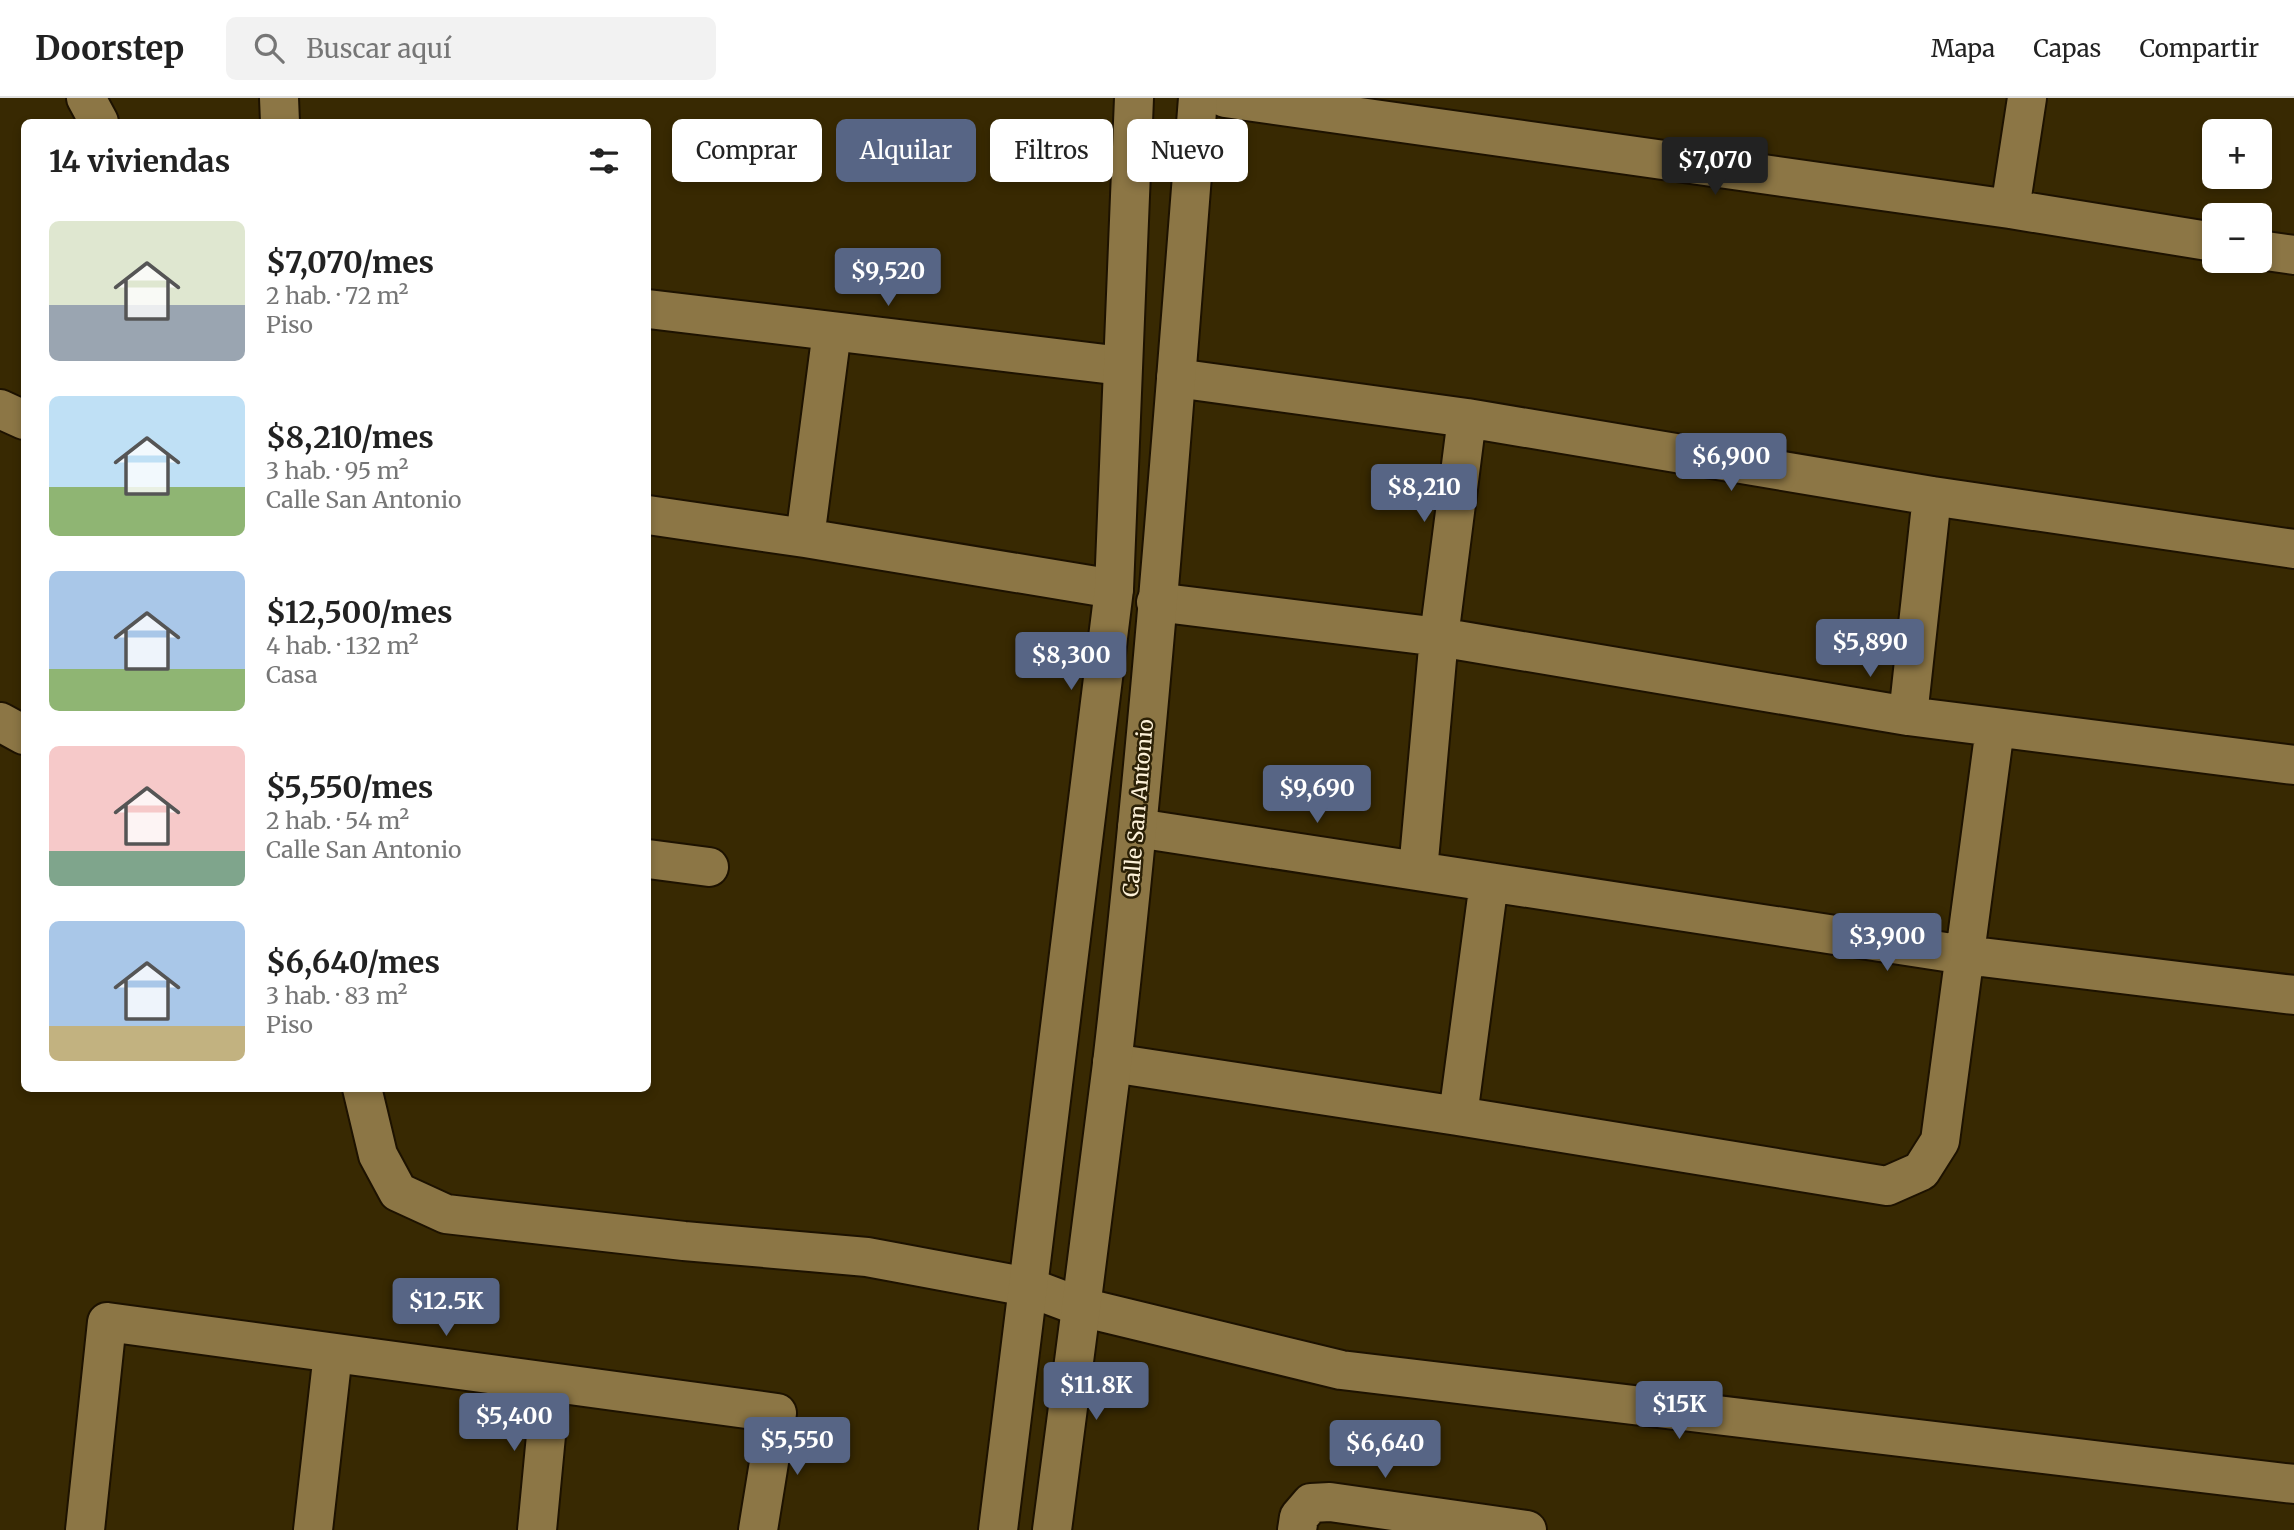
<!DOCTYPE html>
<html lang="es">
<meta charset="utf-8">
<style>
:root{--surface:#fff;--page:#f2f2f2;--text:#222;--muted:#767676;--line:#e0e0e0;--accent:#576585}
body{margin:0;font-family:Merriweather,serif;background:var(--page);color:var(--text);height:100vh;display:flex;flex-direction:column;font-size:26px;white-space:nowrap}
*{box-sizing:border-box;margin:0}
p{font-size:23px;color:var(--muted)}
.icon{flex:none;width:38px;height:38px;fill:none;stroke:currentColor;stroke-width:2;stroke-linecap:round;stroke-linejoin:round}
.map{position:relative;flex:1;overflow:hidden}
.side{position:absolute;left:21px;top:21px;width:630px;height:973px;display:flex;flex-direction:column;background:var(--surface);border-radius:10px;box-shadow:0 4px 10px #0003}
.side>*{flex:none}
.guide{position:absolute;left:672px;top:21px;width:665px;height:63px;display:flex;gap:14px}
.buttons{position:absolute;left:2202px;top:21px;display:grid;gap:14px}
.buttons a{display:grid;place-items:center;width:70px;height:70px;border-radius:10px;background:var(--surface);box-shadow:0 4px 10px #0003;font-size:35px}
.price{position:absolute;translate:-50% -60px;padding:0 16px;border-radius:7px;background:var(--accent);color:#fff;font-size:23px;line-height:46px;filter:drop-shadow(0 2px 4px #0008)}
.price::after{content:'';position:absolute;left:50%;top:42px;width:21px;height:16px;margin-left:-10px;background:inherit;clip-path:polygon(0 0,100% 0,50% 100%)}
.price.active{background:#222;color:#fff}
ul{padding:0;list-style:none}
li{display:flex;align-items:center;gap:21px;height:175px;padding:0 28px}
li span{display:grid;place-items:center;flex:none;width:196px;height:140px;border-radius:10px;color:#555}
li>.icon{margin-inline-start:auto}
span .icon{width:84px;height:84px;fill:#fffc;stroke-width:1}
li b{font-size:30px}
h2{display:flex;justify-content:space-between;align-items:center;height:84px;padding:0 28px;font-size:30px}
.chip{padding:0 24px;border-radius:10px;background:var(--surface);box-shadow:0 4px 10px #0003;font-size:24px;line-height:63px}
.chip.active{background:var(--accent);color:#fff}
header{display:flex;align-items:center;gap:42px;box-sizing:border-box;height:98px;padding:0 35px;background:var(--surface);border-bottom:2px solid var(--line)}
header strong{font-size:33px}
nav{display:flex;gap:38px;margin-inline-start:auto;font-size:24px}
.search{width:490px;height:63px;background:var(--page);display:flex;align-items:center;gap:18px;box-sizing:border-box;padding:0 24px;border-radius:10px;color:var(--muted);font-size:26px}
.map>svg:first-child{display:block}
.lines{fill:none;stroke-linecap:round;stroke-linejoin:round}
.minor-casing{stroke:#1d1200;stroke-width:42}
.tertiary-casing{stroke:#1d1200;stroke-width:42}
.minor{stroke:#8c7645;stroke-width:38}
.tertiary{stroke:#8c7645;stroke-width:38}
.labels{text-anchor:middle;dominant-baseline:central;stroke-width:5;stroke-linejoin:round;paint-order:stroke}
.street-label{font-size:21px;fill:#fdf1d8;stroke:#2b2006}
</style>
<header>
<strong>Doorstep</strong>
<div class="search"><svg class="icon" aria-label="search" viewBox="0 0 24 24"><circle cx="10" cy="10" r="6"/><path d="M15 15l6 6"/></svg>Buscar aquí</div>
<nav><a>Mapa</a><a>Capas</a><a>Compartir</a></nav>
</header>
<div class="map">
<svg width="2294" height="1432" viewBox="0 0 2294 1432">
<rect width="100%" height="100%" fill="#382902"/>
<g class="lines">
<!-- minor casing -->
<g class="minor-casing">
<path id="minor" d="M86,0l13,24
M279,0l1,24
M1225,0l785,111 204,33
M2010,111l17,-111
M2259,152l35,5
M648,211l474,57
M1176,280l291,40 465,78 362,53
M0,311l24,11
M1467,320l-28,219 469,79 386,49
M648,417l157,23 309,51
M805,440l27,-207
M1156,504l283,35 -21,234
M1908,618l24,-220
M0,624l24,13
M1137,730l828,127 329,40
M648,761l61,8
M1112,965l346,53 31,-234
M362,990l16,67 20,37 48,22 238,27 183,16 161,30 53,20 260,63 953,114
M1458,1018l429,70 34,-15 19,-30 55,-413
M85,1432l22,-208 670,91 -19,117
M313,1432l20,-177
M537,1432l14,-147
M1297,1432l2,-13 12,-14 19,-1 197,28"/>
</g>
<!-- tertiary casing -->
<g class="tertiary-casing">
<path id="tertiary" d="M998,1432l116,-941 20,-491
M1052,1432c20,-155 41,-311 60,-466 37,-321 61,-644 86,-966"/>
</g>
<!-- minor -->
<use href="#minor" class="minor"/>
<!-- tertiary -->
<use href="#tertiary" class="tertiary"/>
</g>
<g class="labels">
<!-- street labels -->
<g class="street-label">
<text transform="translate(1138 710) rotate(-85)">Calle San Antonio</text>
</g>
</g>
</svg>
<div class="buttons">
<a>+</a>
<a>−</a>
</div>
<b class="price active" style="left:1715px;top:99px">$7,070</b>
<b class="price" style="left:888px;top:210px">$9,520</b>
<b class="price" style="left:1731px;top:395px">$6,900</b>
<b class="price" style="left:1424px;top:426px">$8,210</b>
<b class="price" style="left:1870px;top:581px">$5,890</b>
<b class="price" style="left:1071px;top:594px">$8,300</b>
<b class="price" style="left:1317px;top:727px">$9,690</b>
<b class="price" style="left:1887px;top:875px">$3,900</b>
<b class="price" style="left:446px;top:1240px">$12.5K</b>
<b class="price" style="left:1096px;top:1324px">$11.8K</b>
<b class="price" style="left:1679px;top:1343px">$15K</b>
<b class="price" style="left:514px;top:1355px">$5,400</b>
<b class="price" style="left:797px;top:1379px">$5,550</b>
<b class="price" style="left:1385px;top:1382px">$6,640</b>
<div class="guide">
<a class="chip">Comprar</a>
<a class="chip active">Alquilar</a>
<a class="chip">Filtros</a>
<a class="chip">Nuevo</a>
</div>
<section class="side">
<h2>14 viviendas<svg class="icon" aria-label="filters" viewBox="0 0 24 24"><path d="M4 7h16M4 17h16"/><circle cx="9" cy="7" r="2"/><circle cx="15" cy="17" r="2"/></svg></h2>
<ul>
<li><span style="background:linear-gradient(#dfe7d0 60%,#9aa5b1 0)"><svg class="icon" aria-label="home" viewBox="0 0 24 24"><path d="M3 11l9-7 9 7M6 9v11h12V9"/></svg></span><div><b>$7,070/mes</b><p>2 hab. · 72 m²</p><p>Piso</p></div></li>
<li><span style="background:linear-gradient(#bfe0f5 65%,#8fb573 0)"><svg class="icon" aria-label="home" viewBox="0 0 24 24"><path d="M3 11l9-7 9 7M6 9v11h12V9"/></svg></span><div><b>$8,210/mes</b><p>3 hab. · 95 m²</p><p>Calle San Antonio</p></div></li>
<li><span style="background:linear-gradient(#a9c7e8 70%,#8fb573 0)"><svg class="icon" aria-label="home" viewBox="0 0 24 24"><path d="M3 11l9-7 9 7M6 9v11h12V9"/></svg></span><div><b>$12,500/mes</b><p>4 hab. · 132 m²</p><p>Casa</p></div></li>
<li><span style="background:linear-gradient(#f6c9c9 75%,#7fa58c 0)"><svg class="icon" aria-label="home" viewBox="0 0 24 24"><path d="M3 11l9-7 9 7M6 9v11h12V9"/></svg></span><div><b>$5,550/mes</b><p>2 hab. · 54 m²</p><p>Calle San Antonio</p></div></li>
<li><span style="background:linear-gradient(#a9c7e8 75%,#c2b280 0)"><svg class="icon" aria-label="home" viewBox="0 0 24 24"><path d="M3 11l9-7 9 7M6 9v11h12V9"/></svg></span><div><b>$6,640/mes</b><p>3 hab. · 83 m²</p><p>Piso</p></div></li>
</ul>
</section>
</div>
